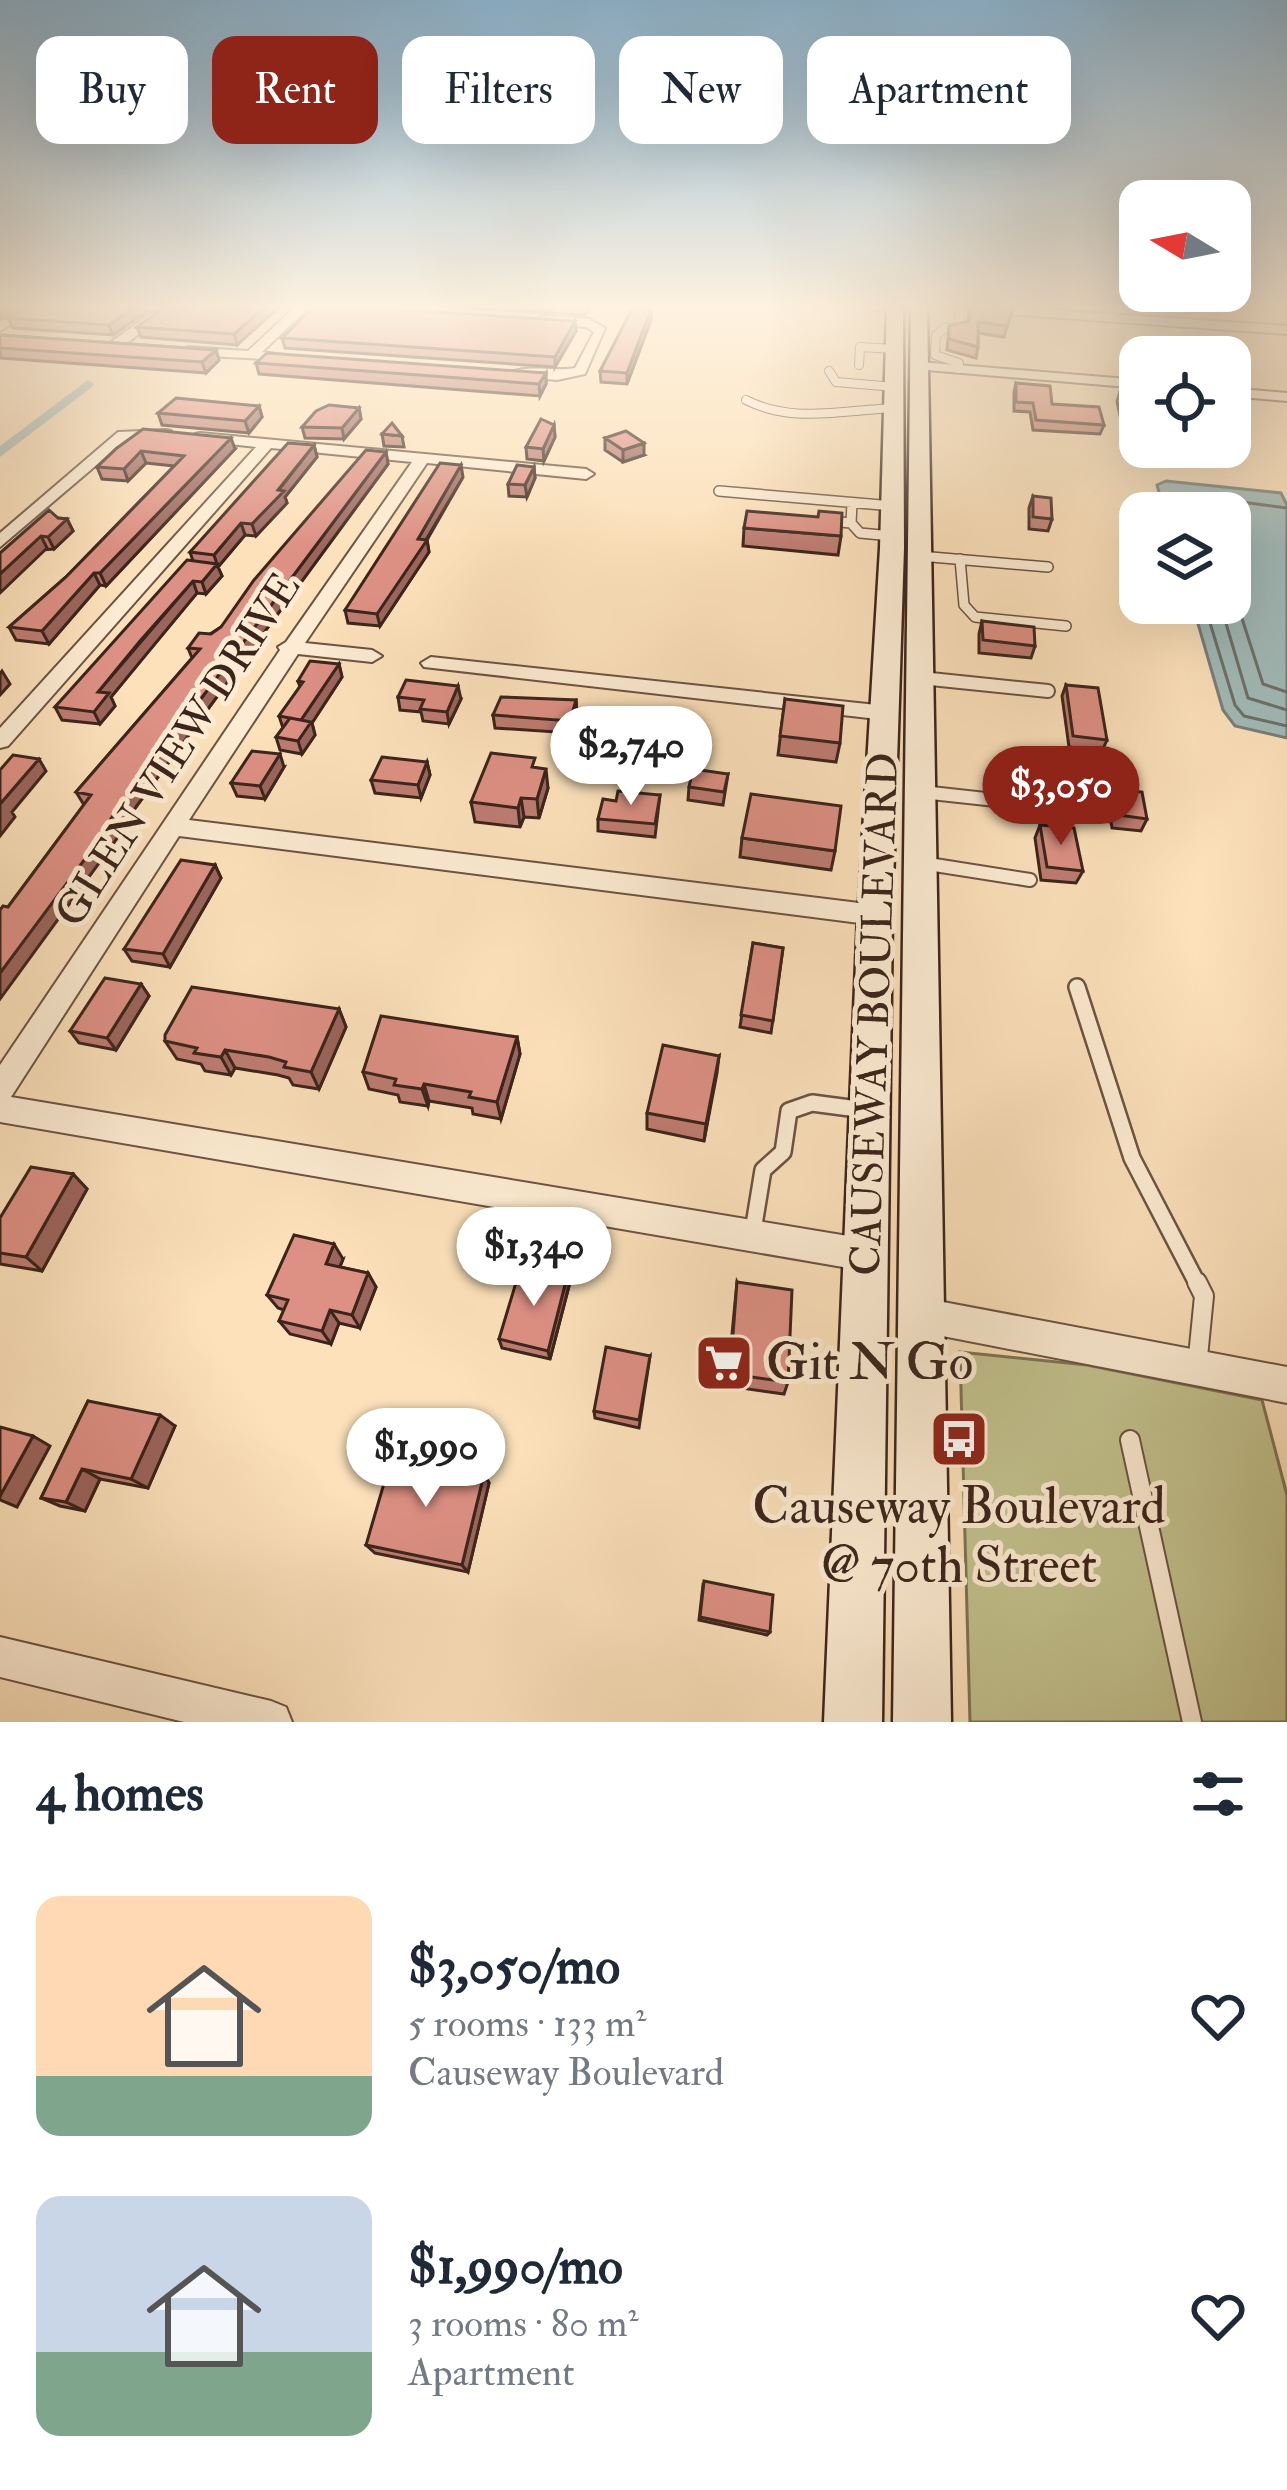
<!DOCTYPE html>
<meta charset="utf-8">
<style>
:root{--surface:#fff;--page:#f6f6f7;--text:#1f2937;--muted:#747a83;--accent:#8f2418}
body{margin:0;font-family:"IM FELL Double Pica",serif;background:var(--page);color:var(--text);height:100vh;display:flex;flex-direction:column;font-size:45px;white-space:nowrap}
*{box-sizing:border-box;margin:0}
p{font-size:39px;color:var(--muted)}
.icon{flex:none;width:66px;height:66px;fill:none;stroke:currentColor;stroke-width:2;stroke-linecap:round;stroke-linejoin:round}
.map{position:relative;height:1722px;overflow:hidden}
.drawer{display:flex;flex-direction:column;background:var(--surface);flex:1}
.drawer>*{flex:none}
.guide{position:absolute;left:36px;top:36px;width:1215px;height:108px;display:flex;gap:24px}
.needle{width:78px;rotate:280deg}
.fabs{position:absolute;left:1119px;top:180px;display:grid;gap:24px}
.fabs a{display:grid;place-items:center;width:132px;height:132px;border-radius:24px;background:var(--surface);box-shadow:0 12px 48px #0002;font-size:60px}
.price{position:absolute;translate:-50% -102px;padding:0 27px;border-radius:42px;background:#fff;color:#222;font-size:39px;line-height:78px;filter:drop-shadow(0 3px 6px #0008)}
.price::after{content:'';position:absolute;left:50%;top:72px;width:36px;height:27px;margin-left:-18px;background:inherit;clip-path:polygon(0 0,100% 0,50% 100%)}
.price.active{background:var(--accent);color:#fff}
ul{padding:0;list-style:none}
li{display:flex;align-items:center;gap:36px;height:300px;padding:0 36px}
li span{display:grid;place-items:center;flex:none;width:336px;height:240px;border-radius:24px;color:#555}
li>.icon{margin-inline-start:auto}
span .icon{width:144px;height:144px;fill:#fffc;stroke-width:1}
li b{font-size:51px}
h2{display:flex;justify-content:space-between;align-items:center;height:144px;padding:0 36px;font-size:51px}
.tag{padding:0 42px;border-radius:24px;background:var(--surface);box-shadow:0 12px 48px #0002;font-size:42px;line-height:108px}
.tag.active{background:var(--accent);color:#fff}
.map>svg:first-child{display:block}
.green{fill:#c2c28e;stroke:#7e7354;stroke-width:3}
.water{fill:#a2bbb9;stroke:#797f7a;stroke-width:3}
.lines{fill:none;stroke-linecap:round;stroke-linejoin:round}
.shore{stroke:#6e706a;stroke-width:3}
.canal{fill:#a2bbb9;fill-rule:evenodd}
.lane-far4-casing{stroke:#6b5343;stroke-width:10}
.lane-far3-casing{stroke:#6b5343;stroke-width:12}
.lane-far2-casing{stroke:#6b5343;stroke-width:16}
.lane-far1-casing{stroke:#6b5343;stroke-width:20}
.lane-casing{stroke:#6b5343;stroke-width:22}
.street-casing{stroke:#6b5343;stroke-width:4}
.secondary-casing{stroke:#3b241b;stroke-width:5}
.lane-far4{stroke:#fdecd3;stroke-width:8}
.lane-far3{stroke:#fdecd3;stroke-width:9}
.lane-far2{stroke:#fdecd3;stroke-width:12}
.lane-far1{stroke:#fdecd3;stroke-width:15}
.lane{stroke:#fdecd3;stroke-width:18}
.street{fill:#fdecd3;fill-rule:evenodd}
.secondary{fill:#fdecd3;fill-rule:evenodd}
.wall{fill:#be7c72;stroke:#3b241b;stroke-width:3}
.shaded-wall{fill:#9b655c;stroke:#3b241b;stroke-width:3}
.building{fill:#dd9084;stroke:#3b241b;stroke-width:3}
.labels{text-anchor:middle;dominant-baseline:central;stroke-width:10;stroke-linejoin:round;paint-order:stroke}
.street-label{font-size:42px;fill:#3b241b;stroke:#fdecd3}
.near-poi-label{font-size:51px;fill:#3b241b;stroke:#fdecd3;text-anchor:start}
</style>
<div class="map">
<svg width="1287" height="1722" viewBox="0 0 1287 1722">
<rect width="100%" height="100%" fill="#fce1bb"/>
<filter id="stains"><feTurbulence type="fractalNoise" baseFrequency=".00167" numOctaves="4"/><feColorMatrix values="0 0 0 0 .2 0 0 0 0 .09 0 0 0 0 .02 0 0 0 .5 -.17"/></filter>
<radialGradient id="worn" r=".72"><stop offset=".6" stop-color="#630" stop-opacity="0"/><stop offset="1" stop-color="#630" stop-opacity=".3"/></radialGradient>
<!-- green -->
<path class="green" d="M960,1352l127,13 175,35 25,95v227h-317z"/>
<!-- water -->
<path class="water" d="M1166,481l115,12 6,12v233l-52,-12 -12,-16 -31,-107h38v-90h-65l-8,-28z"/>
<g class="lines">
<!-- shore -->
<path class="shore" d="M1176,513l-2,-14 6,-5 107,14
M1230,581l33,103 24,8
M1204,603l31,102 9,11 43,10
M1220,603l28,95 39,12"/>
<!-- canal -->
<path class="canal" d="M88,380l6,4 -2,3 -92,70v-11z"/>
<!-- lane-far4 casing -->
<g class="lane-far4-casing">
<path id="lane-far4" d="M871,307h9
M959,307l1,20 -15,1 -9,7 -1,20 24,8v6
M859,365l1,-18 35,2
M829,371l7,11 59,5
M746,400c47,24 98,10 149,8"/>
</g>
<!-- lane-far3 casing -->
<g class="lane-far3-casing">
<path id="lane-far3" d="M719,491l174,15
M830,521l21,2 1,-20
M851,523l9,10 32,3
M920,556l128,11
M960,559l4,46 11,12 91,9"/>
</g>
<!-- lane-far2 casing -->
<g class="lane-far2-casing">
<path id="lane-far2" d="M921,678l127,13
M922,792l100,11
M922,863l108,17"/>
</g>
<!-- lane-far1 casing -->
<g class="lane-far1-casing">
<path id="lane-far1" d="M1077,987l55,171 66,127
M753,1231l10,-61 20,-18 6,-41 23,-8 53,7"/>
</g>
<!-- lane casing -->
<g class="lane-casing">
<path id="lane" d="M1197,1282l7,14 -7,71
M1130,1440l62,282"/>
</g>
<!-- street casing -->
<g class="street-casing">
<path id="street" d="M24,307h14l-38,24v-9z
M160,307h13l-52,41h-10v-6z
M320,307l-18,7 -40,38 42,6 -2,3 -114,-6 -7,-4 7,-4 60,4 46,-43z
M959,307h51l277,19v8l-322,-23z
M544,316l45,3 16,9 -20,46 -28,6 -45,-4 -2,-3c17,-9 44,-1 65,-5l19,-36 -8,-5 -46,-4v-6z
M920,362l220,18v8l-225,-19v-6z
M1230,388l57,5v8l-57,-5z
M166,430l5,1v6l-44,2 -127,108v-14l118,-101z
M200,433l386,36 8,5 -8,5 -159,-16 -122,180 67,7 10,6 -10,6 -74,-8 -109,166 686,85 9,3 4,7 -4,7 -9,3 -696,-89 -168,261 855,142 11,5 5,11 -5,11 -11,5 -866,-149v-57l280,-415 -2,-3 8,-5 126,-180 -141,-14 -263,298 -8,2v-20l256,-281 -61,-7v-6z
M431,657l455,49 10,7 -10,7 -462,-53 -3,-4z
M922,1298l365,69v36l-365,-71 -12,-5 -5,-12 5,-12z
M0,1637l271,64 15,6 6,15h-108l-184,-45z"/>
</g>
<!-- secondary casing -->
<g class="secondary-casing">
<path id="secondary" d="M887,307h16l1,241 -12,367 -10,807h-58l34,-807 22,-367z
M911,307h16l24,1415h-58z"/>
</g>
<!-- lane-far4 -->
<use href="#lane-far4" class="lane-far4"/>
<!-- lane-far3 -->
<use href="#lane-far3" class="lane-far3"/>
<!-- lane-far2 -->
<use href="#lane-far2" class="lane-far2"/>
<!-- lane-far1 -->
<use href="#lane-far1" class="lane-far1"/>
<!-- lane -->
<use href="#lane" class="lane"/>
<!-- street -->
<use href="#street" class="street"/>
<!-- secondary -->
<use href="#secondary" class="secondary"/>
</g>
<!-- wall -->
<path class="wall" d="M153,307l-40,28 -100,-7 -5,-10z
M279,307l-42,38 -96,-8 -4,-10z
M305,307l271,24 -21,36 -270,-19 -3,-10 25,-24z
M452,307h138l-5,8z
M970,307l43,1 -9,29 -26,-4v14l-2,11 -29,-8 2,-24 18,-4z
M651,309v11l-24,64 -26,-2 -1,-11z
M0,335l216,15 3,10 -13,13 -206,-15z
M256,363l290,10v11l-6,12 -281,-22z
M1016,383l36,21 52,21 -4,9 -67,-4 -3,-18 -16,-1v-19z
M1120,392l20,1v29l-19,-2 -4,-19z
M259,406l3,11 -13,16 -87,-8 -4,-12z
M359,408l2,11 -17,20 -39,-1 -3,-11z
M554,425l1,12 -11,24 -17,-2 -1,-12z
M382,434l20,2 2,11 -20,-1z
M605,438l39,17 -21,7 -18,-12z
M314,445l3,12 -32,40 2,6 -31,33 -11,-1 -27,32 4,9 -16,18 -9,-1 -51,61 -35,43 4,9 -15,18 -38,-4 -7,-13 138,-146 -3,-9z
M117,448l118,1 -129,137 -6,-1 -51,59 -33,-4 -7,-13 57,-50 108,-111 -28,-3 -18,18 -26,-2 -5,-12z
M386,452l2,12 -269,366 2,3 -113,74 76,-102 -8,-13 116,-134 -4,-10 33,-21z
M534,467l1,11 -8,19 -18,-1 -1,-12z
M463,477l-36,63 2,12 -49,74 -32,-3 -3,-13z
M1033,496l19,23 -4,12 -19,-2v-21z
M58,518l9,1 6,12 -19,18 -54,4z
M744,528l97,8 -3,19 -95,-9z
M982,621l53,25 -4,12 -52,-5v-19z
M339,664l3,13 -30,46 3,12 -13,19 -22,-4 -4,-13 7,-9 -4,-12 21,-29 -2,-6z
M1066,685l41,55 -5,11 -33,-4 -7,-51z
M398,697l63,2 -12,25 -26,-3 -2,-9 -21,-2z
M785,699l55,44 -4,19 -58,-7z
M576,700l1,13 -6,20 -76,-5 -2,-13z
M427,762l3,13 -9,23 -46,-5 -4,-13z
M1053,765l94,54 -6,12 -29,-3 -1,-6 -57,-7 -7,-37z
M284,767l-19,32 -28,-3 -6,-13z
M536,768l12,20 -9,30 -15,-1 -4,10 -45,-5 -4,-20z
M728,774l-5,31 -35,-5 1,-13z
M660,795l-5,42 -57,-6v-12l18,-18z
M1040,825l43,46 -7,12 -35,-3 -6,-42z
M742,838l93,13 -4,19 -91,-13z
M215,865l6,13 -51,89 -38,-6 -8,-12z
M753,943l30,5 -12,85 -31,-6z
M141,984l8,12 -33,54 -37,-7 -9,-12z
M339,1009l7,18 -27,62 -26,-4 -4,-7 -11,-3 -43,-7 -4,7 -26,-4 -4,-7 -24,-5 -12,-18z
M517,1037l3,17 -19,65 -28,-5 -1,-6 -43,-7 -1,5 -28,-4 -2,-7 -29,-6 -6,-17z
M719,1056l-15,85 -57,-12v-16z
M73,1174l14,15 -45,82 -42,-7v-46z
M343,1259l-3,8 28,6 8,14 -16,41 -21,-5 -8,21 -41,-10 -11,-13 5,-11 -6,-2 -11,-13z
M737,1282l51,100 -4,12 -57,-8z
M569,1286l-19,73 -48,-11 -3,-9z
M650,1356l-11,72 -44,-10 -1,-7z
M88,1401l87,25 -27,62 -48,-9 -15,32 -25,-5 -19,-8z
M484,1474l5,9 -21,89 -93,-19 -9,-8z
M703,1585l67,47 -3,3 -68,-15z"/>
<!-- shaded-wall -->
<path class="shaded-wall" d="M0,307h17l-17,12z
M136,307h17l-40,28 -4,-10z
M265,307h14l-42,38 -3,-11z
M651,309v11l-24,64v-11z
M575,321l1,10 -21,36v-10z
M216,350l3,10 -13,13 -4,-11z
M546,373v11l-6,12 -1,-12z
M259,406l3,11 -13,16 -4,-12z
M359,408l2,11 -17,20 -2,-11z
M554,425l1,12 -11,24 -1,-12z
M231,438l4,11 -129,137 -6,-13z
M644,443v12l-21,7v-12z
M314,445l3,12 -32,40 2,6 -31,33 -4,-12z
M141,451l5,12 -18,18 -4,-12z
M386,452l2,12 -269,366 2,3 -121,166v-26l110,-153z
M461,465l2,12 -40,68 4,-5 2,12 -49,74 -3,-12 41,-75z
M534,467l1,11 -8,19 -2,-12z
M67,519l6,12 -19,18 -6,-12z
M241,523l4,12 -27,32 4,9 -16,18 -4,-12 15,-18 -3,-9z
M41,536l6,12 -47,45v-19z
M94,573l6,12 -51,59 -7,-13z
M193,581l4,12 -86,104 4,9 -15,18 -6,-12 4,-20z
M339,664l3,13 -30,46 3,12 -13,19 -4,-13 3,-21z
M2,671l8,13 -10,11v-21z
M458,686l3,13 -12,25 -2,-12z
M576,700l1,13 -6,20 -1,-12z
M280,754l4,13 -19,32 -5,-13z
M39,759l7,12 -34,41 3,5 -15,19v-32z
M427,762l3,13 -9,23 -3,-13z
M546,769l2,19 -9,30 -2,-19z
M521,798l3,19 -4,10 -2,-19z
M215,865l6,13 -51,89 -7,-13z
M141,984l8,12 -33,54 -9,-12z
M339,1009l7,18 -27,62 -8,-17z
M517,1037l3,17 -19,65 -4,-17z
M225,1050l10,18 -4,7 -10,-18z
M719,1056l-2,17 -13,68 2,-17z
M424,1084l5,17 -1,5 -6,-17z
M73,1174l14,15 -45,82 -16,-14z
M334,1244l9,15 -8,19 -9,-14z
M368,1273l8,14 -16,41 -8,-13z
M567,1277l2,9 -19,73 -2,-8z
M330,1310l9,13 -8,21 -9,-13z
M160,1415l15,11 -27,62 -17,-9z
M33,1436l17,10 -33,61 -17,-7v-4z
M82,1469l18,10 -15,32 -19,-9z
M484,1474l5,9 -21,89 -6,-7z"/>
<!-- building -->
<path class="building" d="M27,307h109l-27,18 -101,-7z
M165,307h100l-31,27 -97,-7z
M305,307h50l220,14 -20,36 -273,-19 28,-28z
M633,307h14l4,2 -24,64 -27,-2z
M970,307h18l25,1 -6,18 -29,-4v25l-29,-8v-13l20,-5z
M0,335l216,15 -14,12 -202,-14z
M267,353l279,20 -7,11 -283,-21z
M1016,383l34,3 2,18 47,3 5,18 -68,-5 -3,-17 -17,-1z
M1120,392l20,1v19l-16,-1z
M176,398l83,8 -14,15 -87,-8z
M329,405l30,3 -17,20 -40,-1 14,-16z
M541,419l13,6 -11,24 -17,-2z
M392,423l10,13 -20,-2z
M143,429l88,9 -131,135h-6l-52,58 -33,-4 57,-50 118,-121 -43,-5 -17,18 -27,-2 20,-19z
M626,431l18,12 -21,7 -18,-12z
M288,443l26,2 -36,45 6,1 -32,33 -11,-1 -27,32 -24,-3z
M366,450l20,2 -276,368h4l-114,153v-63l3,-4 5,1 83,-112 -15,-3 124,-143 -12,-1 11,-15 12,1 10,-7 33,-47z
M440,463l21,2 -43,74 9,1 -50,74 -32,-4z
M517,465l17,2 -9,18 -17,-1z
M1033,496l18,2 1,21 -19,-2z
M49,510l9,8 9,1 -19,18 -7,-1 -41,38v-21z
M747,511l71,6 1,-6 23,2 -1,23 -97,-8z
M187,560l30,4 -15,18 -9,-1 -53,60 -42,51 11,1 -15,19 -39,-5z
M982,621l52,6 1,19 -52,-6z
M310,661l29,3 -38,56 -11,-2 21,4 -13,19 -22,-4 14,-19 -11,-2 24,-34 -5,-1z
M406,680l52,6 -11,26 -27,-3 4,-9 -26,-3z
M1066,685l32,3 9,52 -34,-4z
M501,697l75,3 -6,21 -77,-6z
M785,699l58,7 -3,37 -60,-7z
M252,751l28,3 -20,32 -29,-3z
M491,753l44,5 -3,9 14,2 -9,30 -16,-1 -3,10 -47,-6z
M13,755l26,4 -39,45v-34z
M382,757l45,5 -9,23 -47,-5z
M1053,765l31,3 3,18 55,6 5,27 -29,-4 -1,-6 -57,-7z
M693,769l35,5 -4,18 -35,-5z
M618,791l42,4 -5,29 -57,-5 5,-20 13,2z
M751,794l90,12 -6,45 -93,-13z
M1040,825l34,3 9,43 -36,-4z
M181,860l34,5 -52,89 -39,-5z
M753,943l30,5 -10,73 -32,-6z
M105,978l36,6 -34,54 -37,-7z
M192,987l147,22 -28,63 -27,-5 2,-5 -17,-5 -44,-7 -4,7 -27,-4 3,-5 -32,-7v-6z
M381,1016l136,21 -20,65 -28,-5 2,-5 -47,-8 -2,5 -28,-4 2,-6 -33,-7z
M663,1045l56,11 -13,68 -59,-11z
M31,1167l42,7 -47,83 -26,-4v-35z
M294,1235l40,9 -8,20 42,9 -16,42 -22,-5 -8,21 -43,-10 9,-21 -21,-5z
M521,1266l46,11 -19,74 -49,-12z
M737,1282l55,8 -4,92 -58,-8z
M606,1347l44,9 -11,64 -45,-9z
M88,1401l72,14 -29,64 -49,-10 -16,33 -25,-4z
M0,1427l33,9 -33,60z
M392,1456l92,18 -22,91 -96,-20z
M704,1581l69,14 -3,37 -70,-15z"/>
<!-- sky -->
<linearGradient id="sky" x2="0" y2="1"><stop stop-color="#8cb7d5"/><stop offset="0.56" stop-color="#fef2e0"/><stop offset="1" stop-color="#fef2e0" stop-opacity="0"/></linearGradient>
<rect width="1287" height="548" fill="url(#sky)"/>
<!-- icons -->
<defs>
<g id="supermarket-square" transform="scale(3)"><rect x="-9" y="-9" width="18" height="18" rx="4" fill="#8f2418" stroke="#fdecd3"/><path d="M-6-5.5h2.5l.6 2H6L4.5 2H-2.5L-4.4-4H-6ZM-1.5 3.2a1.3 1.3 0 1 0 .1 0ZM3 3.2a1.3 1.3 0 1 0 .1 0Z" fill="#fff"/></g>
<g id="bus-square" transform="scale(3)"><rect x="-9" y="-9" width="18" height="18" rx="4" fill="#8f2418" stroke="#fdecd3"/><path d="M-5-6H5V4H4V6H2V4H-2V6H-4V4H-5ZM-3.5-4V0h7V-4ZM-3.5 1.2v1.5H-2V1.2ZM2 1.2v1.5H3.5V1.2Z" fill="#fff"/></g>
</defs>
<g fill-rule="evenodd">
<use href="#supermarket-square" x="724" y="1363"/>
<use href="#bus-square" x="959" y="1439"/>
</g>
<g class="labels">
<!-- street labels -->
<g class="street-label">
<text transform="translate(178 750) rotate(-57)">GLEN VIEW DRIVE</text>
<text transform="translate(875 1014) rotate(-88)">CAUSEWAY BOULEVARD</text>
</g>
<!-- near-poi labels -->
<g class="near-poi-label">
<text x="766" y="1363">Git N Go</text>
<text x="959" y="1507" text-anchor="middle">Causeway Boulevard<tspan x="959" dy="59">@ 70th Street</tspan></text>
</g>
</g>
<rect width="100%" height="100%" filter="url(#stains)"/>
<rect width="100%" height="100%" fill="url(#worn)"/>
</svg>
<div class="fabs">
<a><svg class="needle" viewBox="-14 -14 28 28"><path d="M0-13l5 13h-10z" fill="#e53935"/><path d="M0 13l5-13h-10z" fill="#747a83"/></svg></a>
<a><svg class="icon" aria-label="locate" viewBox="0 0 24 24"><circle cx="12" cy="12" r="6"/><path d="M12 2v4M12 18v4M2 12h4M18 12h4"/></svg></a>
<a><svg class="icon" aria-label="layers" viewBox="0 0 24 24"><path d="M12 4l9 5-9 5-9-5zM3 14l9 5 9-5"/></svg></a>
</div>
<b class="price" style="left:631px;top:808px">$2,740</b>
<b class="price active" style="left:1061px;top:848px">$3,050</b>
<b class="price" style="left:534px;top:1309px">$1,340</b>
<b class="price" style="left:426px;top:1510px">$1,990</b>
<div class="guide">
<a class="tag">Buy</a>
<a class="tag active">Rent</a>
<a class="tag">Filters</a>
<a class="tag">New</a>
<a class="tag">Apartment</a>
</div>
</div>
<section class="drawer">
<h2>4 homes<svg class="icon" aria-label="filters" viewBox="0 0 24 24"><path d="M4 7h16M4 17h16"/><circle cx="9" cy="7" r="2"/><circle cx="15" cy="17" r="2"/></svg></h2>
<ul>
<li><span style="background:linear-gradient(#ffd9b3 75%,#7fa58c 0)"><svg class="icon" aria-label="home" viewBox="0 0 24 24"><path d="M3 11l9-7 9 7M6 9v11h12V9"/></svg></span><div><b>$3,050/mo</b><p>5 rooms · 133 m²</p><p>Causeway Boulevard</p></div><svg class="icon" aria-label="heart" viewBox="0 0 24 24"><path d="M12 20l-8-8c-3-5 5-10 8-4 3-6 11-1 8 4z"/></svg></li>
<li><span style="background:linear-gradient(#c9d6e8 65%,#7fa58c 0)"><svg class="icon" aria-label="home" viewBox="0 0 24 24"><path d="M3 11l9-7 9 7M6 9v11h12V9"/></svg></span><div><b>$1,990/mo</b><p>3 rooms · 80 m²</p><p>Apartment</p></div><svg class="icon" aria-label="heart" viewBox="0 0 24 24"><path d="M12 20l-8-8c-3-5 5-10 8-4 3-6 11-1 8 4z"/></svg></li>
</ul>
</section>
